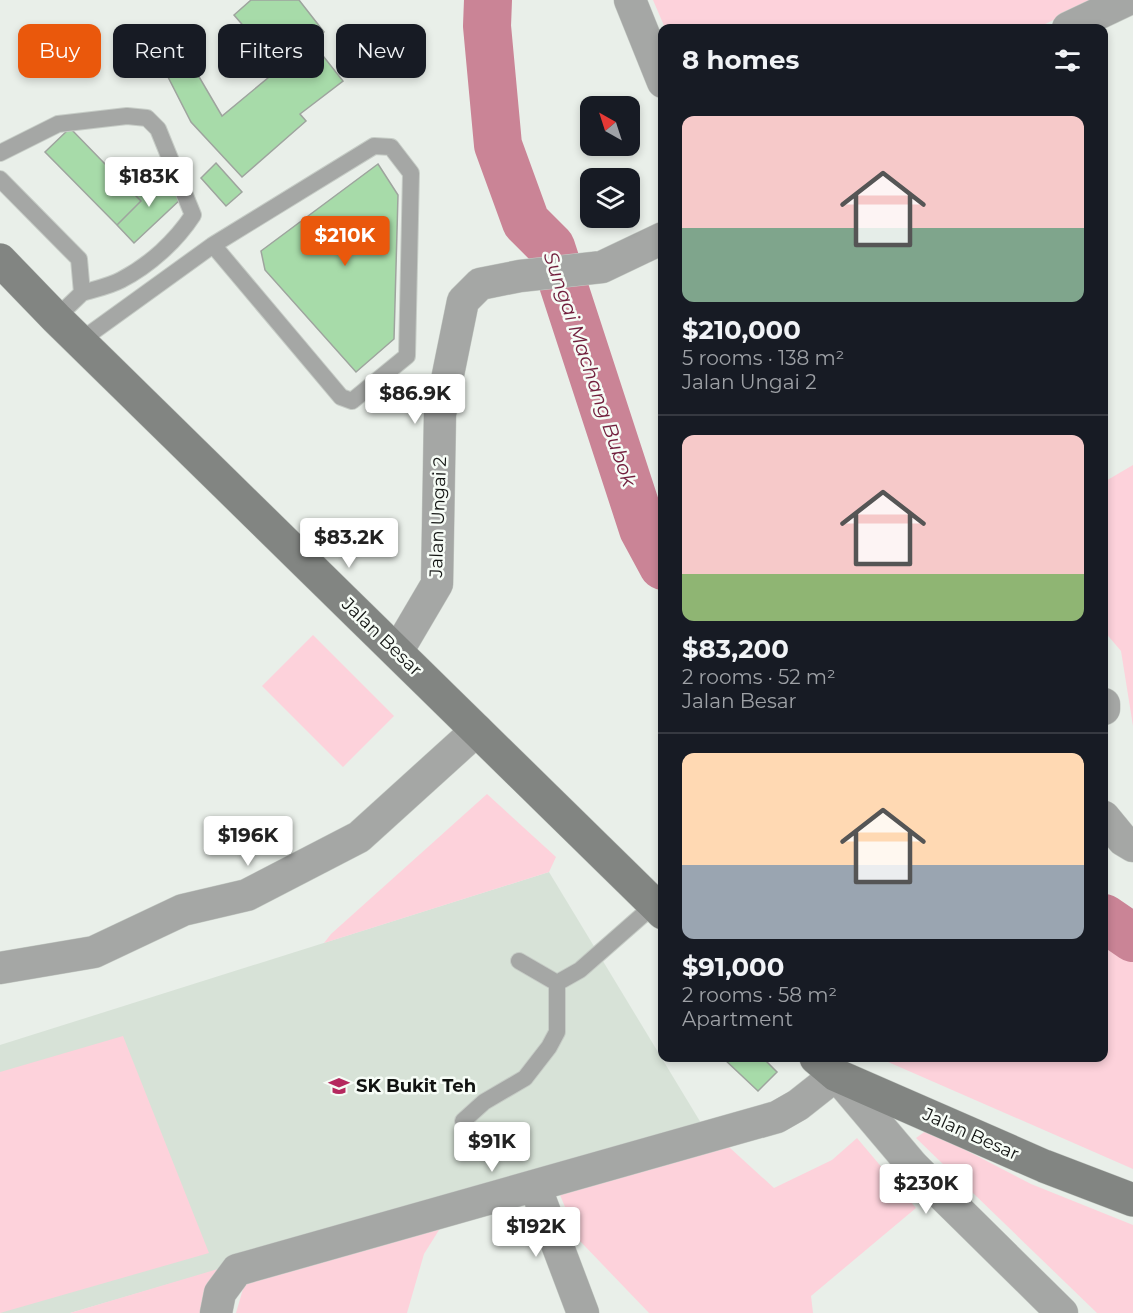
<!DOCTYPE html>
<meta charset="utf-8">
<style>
:root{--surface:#171b24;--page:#20242c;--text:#f1f3f6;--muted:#9ea1a6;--line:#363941;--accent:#ea580c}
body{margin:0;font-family:Montserrat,sans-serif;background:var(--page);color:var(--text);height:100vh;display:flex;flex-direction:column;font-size:22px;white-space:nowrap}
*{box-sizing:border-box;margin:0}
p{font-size:20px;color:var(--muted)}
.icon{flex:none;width:33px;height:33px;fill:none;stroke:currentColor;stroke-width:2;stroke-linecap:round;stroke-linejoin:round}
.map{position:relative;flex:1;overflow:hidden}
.side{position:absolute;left:658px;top:24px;width:450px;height:1038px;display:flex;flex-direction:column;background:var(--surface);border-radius:12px;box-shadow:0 3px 9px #0003}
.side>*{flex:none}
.hud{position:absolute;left:18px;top:24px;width:550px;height:54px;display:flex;gap:12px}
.needle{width:39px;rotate:321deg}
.fabs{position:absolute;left:580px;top:96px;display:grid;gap:12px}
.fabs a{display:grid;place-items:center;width:60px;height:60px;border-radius:12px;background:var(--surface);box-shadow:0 3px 9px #0003;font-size:30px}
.price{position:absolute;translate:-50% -51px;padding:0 14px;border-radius:6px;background:#fff;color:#222;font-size:20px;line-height:39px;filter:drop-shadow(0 2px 3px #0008)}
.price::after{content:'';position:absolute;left:50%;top:36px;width:18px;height:14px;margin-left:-9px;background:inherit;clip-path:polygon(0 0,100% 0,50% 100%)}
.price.current{background:var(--accent);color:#fff}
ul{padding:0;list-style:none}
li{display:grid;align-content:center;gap:12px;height:318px;padding:0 24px}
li+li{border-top:2px solid var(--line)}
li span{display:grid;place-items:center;height:186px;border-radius:12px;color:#555}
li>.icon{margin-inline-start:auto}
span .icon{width:108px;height:108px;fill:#fffc;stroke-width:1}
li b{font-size:26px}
h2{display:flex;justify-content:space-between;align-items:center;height:72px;padding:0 24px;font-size:26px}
.chip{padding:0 21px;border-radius:12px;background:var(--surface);box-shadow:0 3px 9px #0003;font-size:21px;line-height:54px}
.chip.current{background:var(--accent);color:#fff}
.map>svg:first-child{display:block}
.built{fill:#d7e2d7}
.green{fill:#fdd2db}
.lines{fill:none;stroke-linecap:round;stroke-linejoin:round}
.river{stroke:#ca8496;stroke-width:48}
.building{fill:#a7dba9;stroke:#9ea49e;stroke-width:1.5}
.service-casing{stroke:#c6ccc6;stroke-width:18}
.minor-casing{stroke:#c6ccc6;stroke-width:33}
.secondary-casing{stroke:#c6ccc6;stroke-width:34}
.service{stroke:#a5a7a5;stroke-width:16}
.minor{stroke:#a5a7a5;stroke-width:32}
.secondary{stroke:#828582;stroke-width:33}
.labels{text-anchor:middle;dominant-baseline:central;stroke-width:5;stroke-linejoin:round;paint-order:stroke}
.street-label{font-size:18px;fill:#111311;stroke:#f6fcf6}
.poi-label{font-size:18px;font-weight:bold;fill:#111311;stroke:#f6fcf6;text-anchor:start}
.water-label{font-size:20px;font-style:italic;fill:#711e3c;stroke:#f6fcf6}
</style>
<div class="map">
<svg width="1133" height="1313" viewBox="0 0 1133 1313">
<rect width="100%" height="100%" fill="#e9efe9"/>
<!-- built -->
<path class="built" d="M549,872l155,256 -634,185h-70v-268z"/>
<!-- green -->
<path class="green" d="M653,0h441l-57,28h-372z
M1133,465v261l-12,-75 -17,-20v-149z
M313,635l81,81 -51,51 -81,-81z
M487,794l69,63 -7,15 -225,71 7,-9z
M1104,939l29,22v208l-254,-111h225z
M123,1036l86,217 -209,60v-241z
M927,1130l104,54 102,41v88h-36l-181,-175z
M857,1138l59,70 -105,88 2,17h-164l-70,-73 -22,-52 172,-41 45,41 58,-28z
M444,1222l-20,32 -17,59h-171l9,-31z
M218,1269l-11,44h-137z"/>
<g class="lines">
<!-- river -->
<path class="river" d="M488,0l-1,26 11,119 28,77 25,25 92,282 20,37
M1104,918l29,20"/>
</g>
<!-- building -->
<path class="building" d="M251,0h48l25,32 -12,10 31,39 -43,33 6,7 -64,56 -51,-55 -24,-47 24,-12 31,53 58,-48 -46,-53z
M70,128l71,73 -24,24 -72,-73z
M216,163l26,29 -16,14 -25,-28z
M378,164l20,31 -4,144 -38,33 -91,-102 -4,-19z
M148,177l11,10 7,-7 17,17 -49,46 -17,-18 24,-24 -9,-9z
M723,1058h40l14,14 -19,19z"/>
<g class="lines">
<!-- service casing -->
<g class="service-casing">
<path id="service" d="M0,153l58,-29 69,-8 20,2 11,11 35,86c-17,26 -43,50 -72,65 -11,6 -26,9 -39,13
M0,179l79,80 3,34 -26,25
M80,341l133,-96 161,-99 17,1 20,26 -4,183 -55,45 -11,-4 -128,-152
M519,961l38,22 23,-13 74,-65
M463,1121l21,-19 41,-24 24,-31 8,-15v-49"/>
</g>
<!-- minor casing -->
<g class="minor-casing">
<path id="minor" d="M630,0l33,82
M1068,28l59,-28
M397,652l40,-68 3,-170 23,-113 17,-17 40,-8 82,-9 61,-29
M1104,704v5
M1104,817l19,23 10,6
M0,968l94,-16 89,-42 64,-15 112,-58 118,-107
M535,1186l48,127
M216,1313l4,-20 17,-23 540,-153 21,-12 38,-30 77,91 149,147"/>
</g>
<!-- secondary casing -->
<g class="secondary-casing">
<path id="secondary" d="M0,260l56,58 607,595
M816,1058l20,17 208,91 89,34"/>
</g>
<!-- service -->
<use href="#service" class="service"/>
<!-- minor -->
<use href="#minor" class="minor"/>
<!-- secondary -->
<use href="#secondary" class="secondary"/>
</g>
<!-- icons -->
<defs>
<g id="school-bare" transform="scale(1.62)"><path d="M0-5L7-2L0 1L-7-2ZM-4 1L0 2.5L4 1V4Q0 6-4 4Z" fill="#b5285e" stroke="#f6fcf6" stroke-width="2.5" paint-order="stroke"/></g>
</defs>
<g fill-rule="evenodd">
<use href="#school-bare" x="339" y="1086"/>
</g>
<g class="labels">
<!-- street labels -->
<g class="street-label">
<text transform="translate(438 517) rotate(-88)">Jalan Ungai 2</text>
<text transform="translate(382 637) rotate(44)">Jalan Besar</text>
<text transform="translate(971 1134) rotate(24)">Jalan Besar</text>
</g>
<!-- poi labels -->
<g class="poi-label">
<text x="356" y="1086">SK Bukit Teh</text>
</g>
<!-- water labels -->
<g class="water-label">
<text transform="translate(590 369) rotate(71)">Sungai Machang Bubok</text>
</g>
</g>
</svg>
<div class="fabs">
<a><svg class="needle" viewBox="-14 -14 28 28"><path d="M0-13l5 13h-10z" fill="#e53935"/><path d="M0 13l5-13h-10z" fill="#9ea1a6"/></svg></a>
<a><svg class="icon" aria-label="layers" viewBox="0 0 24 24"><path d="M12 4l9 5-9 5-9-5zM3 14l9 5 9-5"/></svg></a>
</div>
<b class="price" style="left:149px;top:208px">$183K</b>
<b class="price current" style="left:345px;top:267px">$210K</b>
<b class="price" style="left:415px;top:425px">$86.9K</b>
<b class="price" style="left:349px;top:569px">$83.2K</b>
<b class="price" style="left:248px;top:867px">$196K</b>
<b class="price" style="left:492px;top:1173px">$91K</b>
<b class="price" style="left:926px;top:1215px">$230K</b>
<b class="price" style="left:536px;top:1258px">$192K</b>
<div class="hud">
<a class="chip current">Buy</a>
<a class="chip">Rent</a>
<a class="chip">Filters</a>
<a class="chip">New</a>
</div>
<section class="side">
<h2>8 homes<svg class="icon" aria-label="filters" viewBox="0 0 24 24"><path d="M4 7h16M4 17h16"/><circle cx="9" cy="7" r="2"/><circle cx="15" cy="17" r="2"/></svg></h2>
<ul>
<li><span style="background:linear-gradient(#f6c9c9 60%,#7fa58c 0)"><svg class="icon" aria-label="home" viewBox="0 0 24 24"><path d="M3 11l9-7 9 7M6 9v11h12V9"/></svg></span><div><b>$210,000</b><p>5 rooms · 138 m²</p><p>Jalan Ungai 2</p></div></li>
<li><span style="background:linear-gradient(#f6c9c9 75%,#8fb573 0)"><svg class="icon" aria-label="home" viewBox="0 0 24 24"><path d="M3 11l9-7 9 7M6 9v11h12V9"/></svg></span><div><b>$83,200</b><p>2 rooms · 52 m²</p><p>Jalan Besar</p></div></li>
<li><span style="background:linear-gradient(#ffd9b3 60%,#9aa5b1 0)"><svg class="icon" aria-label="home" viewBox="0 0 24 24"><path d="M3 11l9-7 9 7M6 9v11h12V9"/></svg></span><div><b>$91,000</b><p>2 rooms · 58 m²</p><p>Apartment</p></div></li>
</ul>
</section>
</div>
